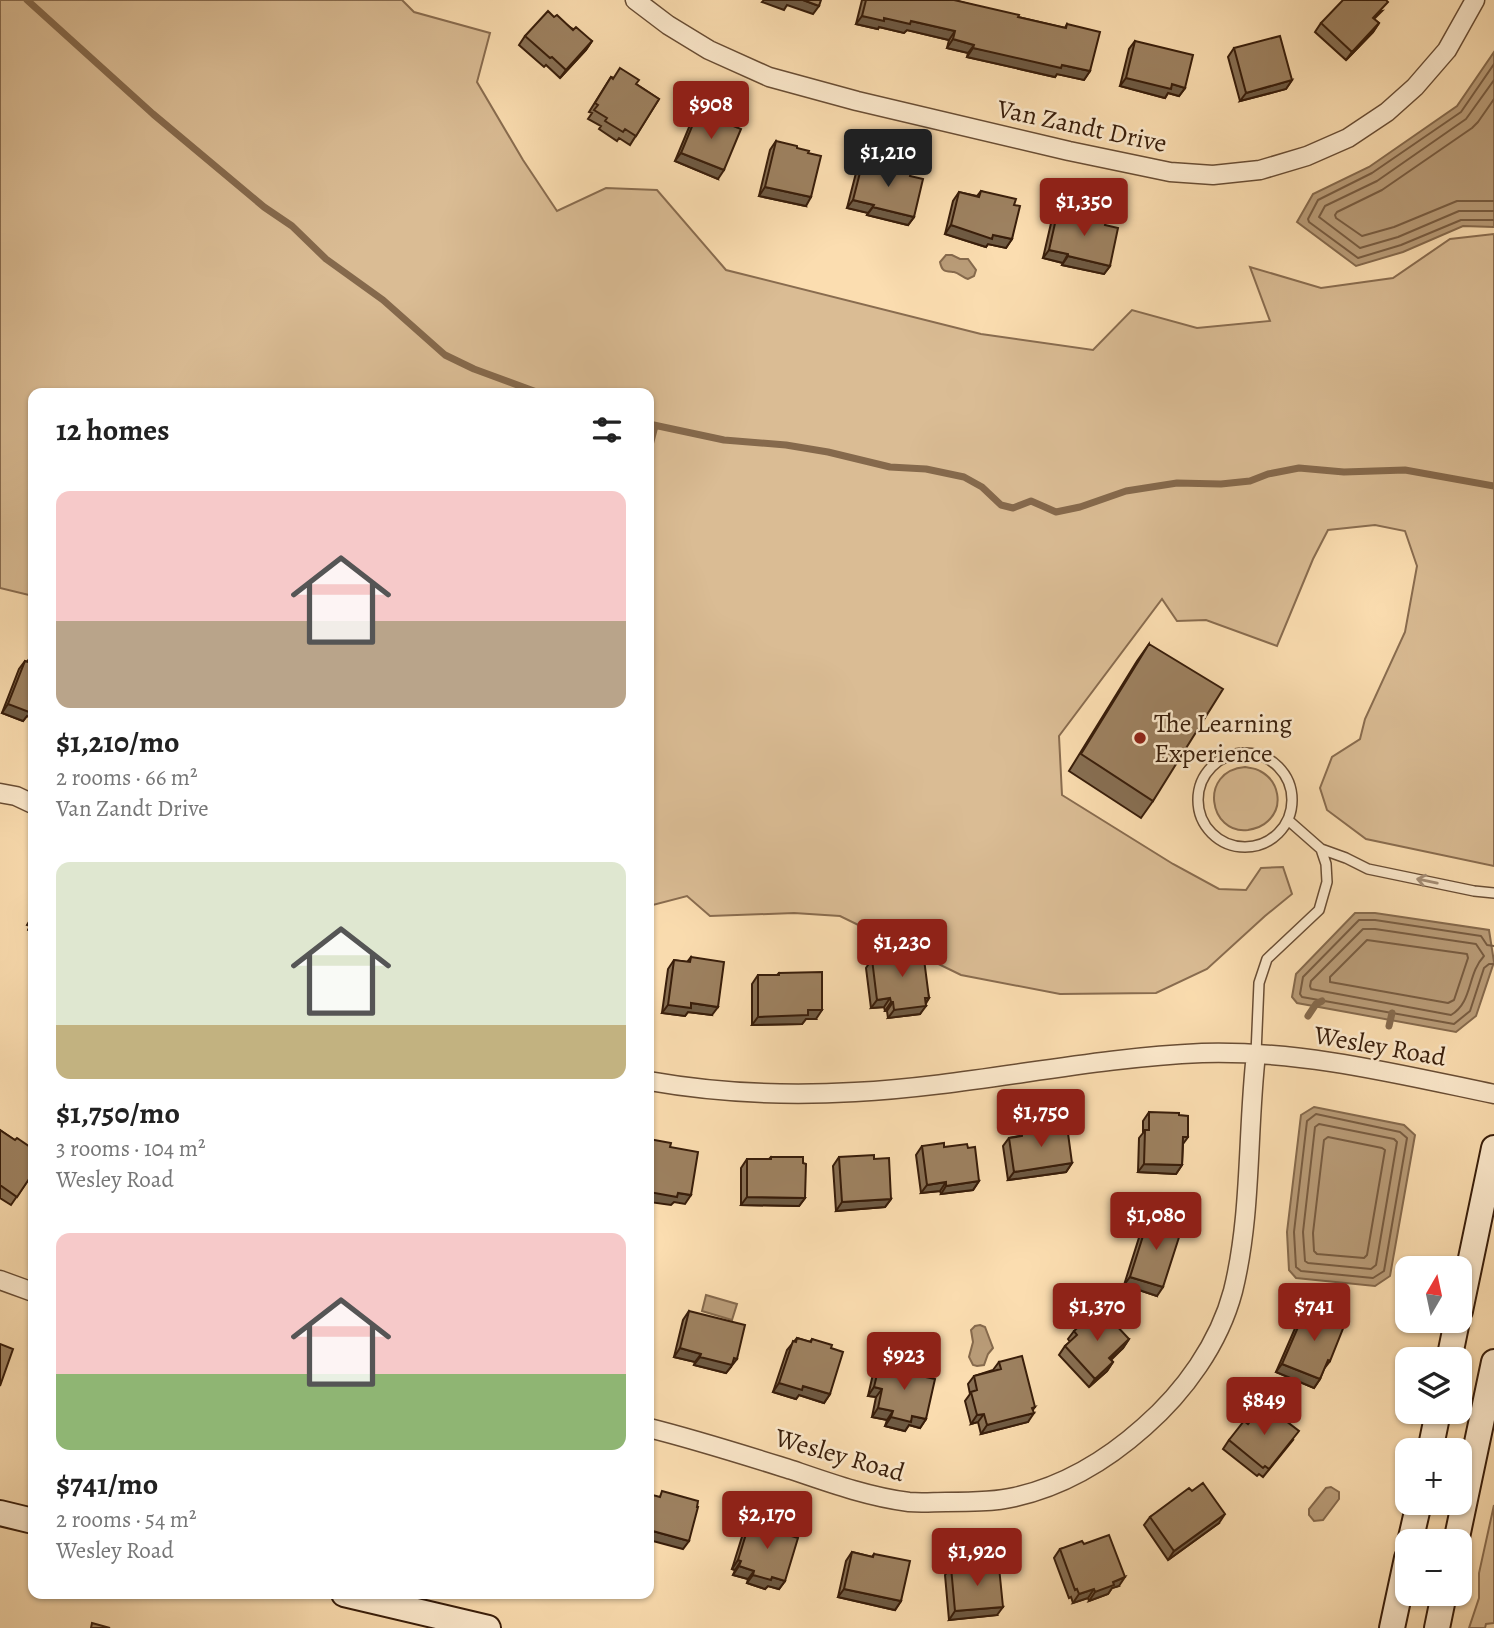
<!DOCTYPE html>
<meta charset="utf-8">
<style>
:root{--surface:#fff;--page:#f6f6f6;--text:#222;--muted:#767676;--accent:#8f2418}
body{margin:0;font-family:Alegreya,serif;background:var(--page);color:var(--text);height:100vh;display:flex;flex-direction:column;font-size:26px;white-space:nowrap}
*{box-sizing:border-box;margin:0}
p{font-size:23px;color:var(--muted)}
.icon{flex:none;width:38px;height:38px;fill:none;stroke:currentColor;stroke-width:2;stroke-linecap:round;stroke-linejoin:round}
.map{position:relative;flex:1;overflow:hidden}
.sheet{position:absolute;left:28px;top:388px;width:626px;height:1211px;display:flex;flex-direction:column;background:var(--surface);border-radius:14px;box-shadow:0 2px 5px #0004}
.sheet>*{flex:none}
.needle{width:46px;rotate:9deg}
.buttons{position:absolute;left:1395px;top:1256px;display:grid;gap:14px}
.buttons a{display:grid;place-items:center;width:77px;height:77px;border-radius:14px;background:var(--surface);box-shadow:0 2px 5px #0004;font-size:35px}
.price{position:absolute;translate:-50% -60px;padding:0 16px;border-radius:7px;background:var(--accent);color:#fff;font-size:23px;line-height:46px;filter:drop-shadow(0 2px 4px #0008)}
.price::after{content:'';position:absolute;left:50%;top:42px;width:21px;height:16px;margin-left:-10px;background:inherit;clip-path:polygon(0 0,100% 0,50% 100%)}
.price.on{background:#222;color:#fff}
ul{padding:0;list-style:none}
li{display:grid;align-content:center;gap:14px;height:371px;padding:0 28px}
li span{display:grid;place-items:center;height:217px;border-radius:14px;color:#555}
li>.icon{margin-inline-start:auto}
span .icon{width:126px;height:126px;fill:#fffc;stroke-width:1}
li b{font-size:30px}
h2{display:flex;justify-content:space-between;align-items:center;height:84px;padding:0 28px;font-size:30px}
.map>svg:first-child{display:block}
.green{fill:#dabc94;stroke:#896c4f;stroke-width:2}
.water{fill:#b99c78;stroke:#85694c;stroke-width:2}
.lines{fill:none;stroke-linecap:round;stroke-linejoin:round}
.shore{stroke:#785c41;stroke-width:2}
.stream{stroke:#85694c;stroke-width:7}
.lane-casing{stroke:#694d34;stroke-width:12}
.street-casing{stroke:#694d34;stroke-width:21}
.secondary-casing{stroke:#381d0a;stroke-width:28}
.lane{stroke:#fce9cc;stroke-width:9}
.street{stroke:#fce9cc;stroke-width:18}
.secondary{stroke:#fce9cc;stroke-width:24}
.wall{fill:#876f53;stroke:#381d0a;stroke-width:2}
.shaded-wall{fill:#6e5a43;stroke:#381d0a;stroke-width:2}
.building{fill:#9d8160;stroke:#381d0a;stroke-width:2}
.oneway{stroke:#a48d75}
.poi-dot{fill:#8f2418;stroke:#fce9cc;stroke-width:2.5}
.labels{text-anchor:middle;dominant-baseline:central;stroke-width:5;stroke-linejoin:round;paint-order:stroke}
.street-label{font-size:26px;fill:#381d0a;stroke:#fce9cc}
.poi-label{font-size:26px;fill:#381d0a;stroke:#fce9cc;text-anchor:start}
</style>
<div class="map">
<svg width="1494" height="1628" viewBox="0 0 1494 1628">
<rect width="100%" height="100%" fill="#fbddb0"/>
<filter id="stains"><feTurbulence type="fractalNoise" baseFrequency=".00286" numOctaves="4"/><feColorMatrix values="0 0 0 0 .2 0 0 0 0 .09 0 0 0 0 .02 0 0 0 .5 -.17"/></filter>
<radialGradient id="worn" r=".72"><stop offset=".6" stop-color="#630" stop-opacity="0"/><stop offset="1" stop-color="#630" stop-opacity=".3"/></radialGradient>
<!-- green -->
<path class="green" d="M0,0h402l12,12 76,21 -13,49 46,78 34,51 49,-23 51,2 69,80 255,64 112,16 39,-40 65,18 73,-7 -20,-54 71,21 72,-10 57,-39 44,-5v632l-128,-27 -39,-29 -7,-22 12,-31 28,-18 5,-20 40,-87 12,-66 -12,-35 -30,-6 -47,5 -15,29 -36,87 -71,-26 -29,1 -15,-22 -103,137 3,59 111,69 46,25 27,1 15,-22 22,-1 9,27 -27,22 -58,53 -51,24 -96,1 -99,-19 -121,-59 -46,-3 -84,3 -23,-20 -38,10v-512h-616v202l-33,-8z
M1245,767c5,1 11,1 15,4 19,10 24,35 8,50 -5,5 -14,8 -20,9 -39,5 -50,-59 -3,-63z
M1494,1505v118l-8,1 -1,4h-16l10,-30v-25z"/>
<!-- water -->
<path class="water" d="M1494,52v175l-31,-1 -60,26 -47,14 -59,-44 16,-28 56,-27 88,-61z
M946,255h6l8,4h8l8,11 -2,6 -6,3c-6,-2 -9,-6 -14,-7 -9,-1 -12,0 -14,-10z
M1355,913h20l114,17 5,32 -18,54 -20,16 -159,-29 -5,-6 4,-23z
M1314,1107l90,18 11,10 -25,141 -15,10 -79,-8 -7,-8 -2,-38 14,-117z
M706,1295l31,9 -5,16 -30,-9z
M980,1325l5,2 8,21 -5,6 -4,11 -7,1 -4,-1 -4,-8 4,-15 -2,-12 4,-4z
M1331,1487l8,5v7l-16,21 -9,1 -5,-6v-6l17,-21z"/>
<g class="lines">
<!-- shore -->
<path class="shore" d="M1494,64l-33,48 -89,61 -54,27 -10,19 1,3 49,36 43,-13 60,-25h33
M1494,80l-28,39 -89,62 -52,25 -6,11 41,31 38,-11 61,-26h35
M1494,99l-16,23 -6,6 -90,62 -45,22 -2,3 1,3 26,18 32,-9 63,-26h37
M1363,929h12l101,15 8,12c-17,18 -11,46 -33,59l-140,-26 -1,-3 1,-5z
M1367,940l100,14 1,4 -14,42 -6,3 -118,-21v-5z
M1494,946l-7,-1 -6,-9 -106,-16h-16l-56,57 -3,17 2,3 152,27 16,-13 14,-43 5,-4h5
M1316,1114l84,18 7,6 -23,133 -11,7 -72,-7 -5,-4 -2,-35 13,-111z
M1319,1124l75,15 3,3 -21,123 -5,4 -63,-6 -3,-2 -2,-29 12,-105z
M1328,1137l54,11 3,2 -18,105 -3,3 -47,-4 -3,-3 -1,-18 11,-93z"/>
<!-- stream -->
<path class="stream" d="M27,0l126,114 111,93 28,19 34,33 57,41 62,55 29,14 68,25
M649,424l75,16 62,5 42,7 62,15 36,2 38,8 18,10 19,18 12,3 18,-7 25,11 24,-5 46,-16 51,-8 44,1 29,-3 18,-7 31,-6 45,4 61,-2 89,16
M649,449l6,-23
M1308,1016l8,-12 6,-3
M1389,1026l3,-13"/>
<!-- lane casing -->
<g class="lane-casing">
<path id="lane" d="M1198 800a47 47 0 1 1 94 0a47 47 0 1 1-94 0Z
M1321,849l25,9 22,11 106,22 20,2
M1256,1054l3,-71 8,-24 52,-49 8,-28 -1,-18 -5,-15 -33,-29"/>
</g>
<!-- street casing -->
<g class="street-casing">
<path id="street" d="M635,0l33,25 41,25 60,27 88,24 212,50 101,21 43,3 47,-5 47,-14 41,-18 39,-26 28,-25 32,-37 28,-50
M0,793l16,3 17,8
M649,1081c68,12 137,15 206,11 116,-6 230,-34 347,-39 99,-3 196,21 292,41
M0,1280l33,12
M649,1428c48,12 95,27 143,42 38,13 77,27 117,32 12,1 25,0 37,0 21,0 49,0 69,-5 49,-11 92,-37 129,-70 40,-35 75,-83 89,-136 19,-77 14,-158 23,-237"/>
</g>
<!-- secondary casing -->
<g class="secondary-casing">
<path id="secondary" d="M1460,1311l34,-163
M1449,1360l8,-39
M1430,1451l8,-39
M0,1513l33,8
M1410,1542l9,-39
M1456,1542l38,-180
M344,1594l144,34
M1392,1628l15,-70
M1437,1628l7,-34"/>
</g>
<!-- lane -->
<use href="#lane" class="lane"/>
<!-- street -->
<use href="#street" class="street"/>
<!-- secondary -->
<use href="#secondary" class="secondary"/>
</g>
<!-- wall -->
<path class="wall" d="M862,0h92l64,17 47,11 2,-4 23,47 -6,9 -27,-6 -2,3 -88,-20 1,-4 -21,-5 2,-8 -42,-10 -3,3 -25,-6 -1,2 -22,-5z
M1382,11l-8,8 5,4 -6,9 -27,28 -31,-28 6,-9z
M554,17l38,24 -6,9 -26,28 -14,-13 -2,2 -25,-22 6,-9z
M1135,41l50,47 -6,8 -11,-3 -3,5 -45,-12 9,-37z
M1234,48l58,32 -6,9 -46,12 -12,-44z
M611,77l25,7 23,15 -29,46 -11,-7 -2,3 -18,-12 2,-3 -13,-7 4,-6 -3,-1z
M698,112l20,67 -43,-18 17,-41z
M776,141l30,65 -47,-10 11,-46z
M863,161l47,15 4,41 -6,8 -41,-10 1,-2 -21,-5 10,-39z
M981,191l33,14 -2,34 -6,9 -18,-4 -2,3 -41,-13 8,-33 6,-9 18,4z
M1058,210l47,15 5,41 -6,8 -42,-9 1,-2 -20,-5 9,-39z
M1149,644l4,157 -12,17 -72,-47 68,-110z
M29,659l-2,57 -4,5 -21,-8 17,-44 6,-8 2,1z
M33,915v19l-5,-4 2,-4 -3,-1z
M899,948l22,12 8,38 -9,16 -32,4 -1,-7h-2l-1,-4 -13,1 -5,-40 6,-9 22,-3z
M691,957l21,58 -24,-3 -3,4 -23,-3 6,-44 6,-9 13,2z
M779,973l37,46h-10l-4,5 -50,1v-41l6,-9h19z
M1149,1112l39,25 -5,7 -1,21 -6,9 -38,-2 1,-34 4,-5v-12z
M0,1130l32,22 1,21 -22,32 -11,-7z
M1022,1132l50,31 -6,9 -58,8 -5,-34 6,-8 10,-2z
M922,1146l22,1 35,34 -6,9 -32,4 -1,-3 -19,2 -5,-38z
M771,1157l34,41 -6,8 -58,-1v-37l6,-9h22z
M839,1157l35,2 17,40 -6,8 -49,4 -3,-45z
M1149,1217l8,79 -33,-11 19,-60z
M1311,1307l19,54 -6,8 -4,10 -6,9 -38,-16 20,-46 6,-8h2z
M689,1311l42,56 -5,6 -32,-8 1,-3 -21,-5 9,-37z
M1074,1331l55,8 -6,9 -12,12 2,2 -6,9 -18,16 -30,-32 6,-9 5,-4 -2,-3z
M797,1338l13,4 2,-3 19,9 -1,46 -6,9 -25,-8 -3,4 -23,-7 14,-42z
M999,1362l34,48 -5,12 -47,12 -3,-12 -7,2 -6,-23 5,-7 -2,-10 6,-8 19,-6z
M901,1363l15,12 10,44 -6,9 -11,-3 -4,6 -20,-5 2,-6 -15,-3 4,-20 -8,-1 5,-22 6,-8 19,2z
M1248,1424l45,16 -30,37 -4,-3 -2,2 -34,-27 6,-9z
M1192,1491l27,32 -51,37 -24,-35 6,-8z
M751,1518l21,12 13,51 -6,8 -11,-3 -3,3 -18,-6 1,-4 -15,-4 2,-5 -3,-1 13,-42z
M1084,1544l35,42 -7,2 -4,6 -19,7 -1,-3 -15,5 -2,-6 -2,1 -15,-40 6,-9z
M852,1552l20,5 2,-3 27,47 -6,9 -57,-13 8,-36z
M951,1567l46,48 -48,5 -4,-45z"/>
<!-- shaded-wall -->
<path class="shaded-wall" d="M764,0h39l16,6 -6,8 -26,-9 -3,5 -22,-8z
M862,16l49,5 44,10 -6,9 -42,-10 -3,3 -25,-6 -1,2 -22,-5z
M1379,23l-6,9 -27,28 6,-8z
M953,39l21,6 -6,8 -21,-5z
M592,41l-6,9 -26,28 6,-8z
M973,48l89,17 28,6 -6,9 -27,-6 -2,3 -88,-20z
M1126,78l46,6 13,4 -6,8 -11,-3 -3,5 -45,-12z
M1292,80l-6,9 -46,12 6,-8z
M681,153l43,17 -6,9 -43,-18z
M765,187l46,10 -5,9 -47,-10z
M853,200l21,5 -6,8 -21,-5z
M873,207l41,10 -6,8 -41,-10z
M951,225l61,14 -6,9 -18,-4 -2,3 -41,-13z
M1049,250l19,4 -5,9 -20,-5z
M1068,256l42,10 -6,8 -42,-9z
M8,704l25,4v11l-6,-3 -4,5 -21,-8z
M890,998l-6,9 -13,1 6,-8z
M925,998h4l-6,8h3l-6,8 -32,4 6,-8z
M891,1002h2l-6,9h-2z
M691,1003l27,4 -6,8 -24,-3 -3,4 -23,-3 6,-8z
M808,1010h14l-6,9h-10l-4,5 -50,1 6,-8z
M1072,1163l-6,9 -58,8 6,-8z
M1144,1164l38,1 -6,9 -38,-2z
M979,1181l-6,9 -32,4 5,-8z
M946,1182l-6,9 -19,2 6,-8z
M649,1192l29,1 13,2 -6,9 -11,-2 -3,3 -22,-3z
M747,1197l58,1 -6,8 -58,-1z
M891,1199l-6,8 -49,4 6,-9z
M1130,1277l33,10 -6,9 -33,-11z
M1129,1339l-6,9 -20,18 6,-8z
M680,1348l21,6 -6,8 -21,-5z
M700,1357l34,1 3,1 -11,14 -32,-8z
M1113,1362l-6,9 -18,16 6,-8z
M1282,1364l38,15 -6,9 -38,-16z
M779,1383l24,3 27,8 -6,9 -25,-8 -3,4 -23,-7z
M874,1387l8,2 -6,8 -8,-1z
M1035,1407l-5,7 4,-1 -6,9 -47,12 6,-9z
M878,1408l15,3 -6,9 -15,-3z
M984,1414l-6,8 -7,2 6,-9z
M912,1416l14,3 -6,9 -11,-3 -4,6 -20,-5 6,-9z
M1225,1514l-6,9 -51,37 6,-9z
M649,1530l40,11 -6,8 -34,-9z
M738,1560l3,1 -6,9 -3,-1z
M739,1566l15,5 -6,8 -15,-4z
M753,1575l19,2 13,4 -6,8 -11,-3 -3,3 -18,-6z
M1125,1577l-6,9 -7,2 -4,6 -19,7 6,-9 18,-10z
M844,1589l57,12 -6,9 -57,-13z
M1094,1589l-6,9 -15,5 6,-9z
M1003,1607l-6,8 -48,5 6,-9z"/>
<!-- building -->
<path class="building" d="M803,0h18l-2,6z
M866,0h88l65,15 -1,2 48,11 1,-4 33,8 -10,39 -28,-6 -1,3 -88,-20 1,-3 -21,-6 2,-8 -44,-10 -1,3 -26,-6v3l-22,-5z
M1343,0h43l2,2 -15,16 6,5 -27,29 -31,-29z
M548,11l6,6 3,-2 16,15 3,-3 16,14 -26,29 -14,-13 -2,1 -25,-22z
M1280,36l12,44 -46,13 -12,-45z
M1135,41l58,14 -8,33 -13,-4 -1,5 -45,-11z
M620,68l19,12 -3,4 23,15 -23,37 -11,-7 -2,3 -18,-11 2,-3 -13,-8 4,-5 -3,-2 16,-26 2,2z
M698,112l43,17 -17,41 -43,-17z
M776,141l21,5v2l12,3 -1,2 13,3 -10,41 -46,-10z
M863,161l48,11 -1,4 13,3 -9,38 -41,-10 1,-2 -21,-5z
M981,191l35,8 -2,6 6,1 -8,33 -19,-4 -1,4 -41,-14 8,-33 20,5z
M1058,210l48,11 -1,4 13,3 -8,38 -42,-10v-2l-19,-4z
M1149,644l74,45 -70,112 -72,-47z
M29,659l4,1v48l-1,-1 -3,5 -21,-8 17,-43 3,1z
M919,946l2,14 3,-1 5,39h-4l1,8 -32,4 -1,-8h-2l-1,-4 -13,2 -5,-41 28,-3 -1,-8z
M691,957l33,5 -6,45 -27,-4v5l-23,-3 6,-45 16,2z
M822,972v38h-14v5l-50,2v-42h21v-2z
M1149,1112l30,1v2l9,1v21h-5l-1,28 -38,-1 1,-34h4z
M1067,1126l5,37 -58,9 -5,-34 13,-2v-4z
M0,1130l15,10 2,-2 16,11 -1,3 1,1v20l-16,24 -17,-12z
M649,1139l22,4 -1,4 28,5 -7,43 -13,-2 -1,4 -28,-5z
M944,1143v4l23,-3 1,4 7,-1 4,34 -33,5v-4l-19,3 -5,-39z
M874,1155v4l15,-1 2,41 -49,3 -3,-45z
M771,1157h32v6l3,1 -1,34 -58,-1v-38h24z
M1149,1217l33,11 -19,59 -33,-10z
M1099,1307l30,32 -20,19 4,4 -18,17 -30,-33 12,-11 -3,-4z
M1311,1307l35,14 -16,40 -2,-1 -8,19 -38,-15 20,-46 4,1z
M689,1311l56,14 -8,34 -3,-1 -2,7 -32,-8 1,-3 -21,-6z
M797,1338l14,4 1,-3 20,6 -1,3 12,4 -13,42 -27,-8 -1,4 -23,-7 14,-42 3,1z
M0,1344l13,5 -13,37z
M1022,1356l13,51 -3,1 2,5 -47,12 -3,-11 -7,1 -6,-23 6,-2 -3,-14 27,-7 -2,-7z
M901,1363l17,4 -2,8 19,4 -9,40 -14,-3 -1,6 -20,-5 2,-6 -15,-3 4,-19 -8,-2 5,-21 8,1v-1l13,3z
M1264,1404l35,27 -30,38 -4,-3 -2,2 -34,-28 15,-19 4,3z
M1203,1483l22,31 -51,37 -24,-34 39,-29 3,3z
M662,1491l36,10 -1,6h1l-9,34 -40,-11v-36l11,3z
M751,1518l23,7 -2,5 26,8 -13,43 -13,-4 -1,3 -18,-5 1,-4 -15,-5 2,-5 -3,-1z
M1109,1535l16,42 -12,5 1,3 -19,7 -1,-3 -15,5 -2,-5 -2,1 -15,-41 22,-8 2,3z
M852,1552l21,5 1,-3 36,7 -9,40 -57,-12z
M988,1564v4l11,-1 4,40 -48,4 -4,-44z
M92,1623l18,5h-19z"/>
<!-- one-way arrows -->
<defs><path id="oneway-shaft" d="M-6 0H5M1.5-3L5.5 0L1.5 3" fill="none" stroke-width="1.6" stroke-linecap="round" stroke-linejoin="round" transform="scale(1.75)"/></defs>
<use class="oneway" href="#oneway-shaft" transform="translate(1427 881) rotate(-168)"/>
<!-- markers -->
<circle class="poi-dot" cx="1140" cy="738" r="7"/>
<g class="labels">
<!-- street labels -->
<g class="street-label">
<text transform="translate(1082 126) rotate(12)">Van Zandt Drive</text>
<text transform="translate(1380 1046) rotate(10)">Wesley Road</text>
<text transform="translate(840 1455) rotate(16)">Wesley Road</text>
</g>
<!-- poi labels -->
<g class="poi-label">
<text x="1154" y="723">The Learning<tspan x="1154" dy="30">Experience</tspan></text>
</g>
</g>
<rect width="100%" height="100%" filter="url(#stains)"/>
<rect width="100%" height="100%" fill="url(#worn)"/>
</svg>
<div class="buttons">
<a><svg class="needle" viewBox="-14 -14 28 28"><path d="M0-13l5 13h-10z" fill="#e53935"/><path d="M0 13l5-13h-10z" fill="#767676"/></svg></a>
<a><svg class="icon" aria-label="layers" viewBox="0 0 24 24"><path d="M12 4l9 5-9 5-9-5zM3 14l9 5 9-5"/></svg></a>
<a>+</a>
<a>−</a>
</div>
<b class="price" style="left:711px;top:141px">$908</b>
<b class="price on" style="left:888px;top:189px">$1,210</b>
<b class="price" style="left:1084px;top:238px">$1,350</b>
<b class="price" style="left:902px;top:979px">$1,230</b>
<b class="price" style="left:1041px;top:1149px">$1,750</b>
<b class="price" style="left:1156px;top:1252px">$1,080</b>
<b class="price" style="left:1097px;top:1343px">$1,370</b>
<b class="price" style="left:1314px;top:1343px">$741</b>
<b class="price" style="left:904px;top:1392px">$923</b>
<b class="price" style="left:1264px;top:1437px">$849</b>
<b class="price" style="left:767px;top:1551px">$2,170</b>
<b class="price" style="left:977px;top:1588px">$1,920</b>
<section class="sheet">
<h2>12 homes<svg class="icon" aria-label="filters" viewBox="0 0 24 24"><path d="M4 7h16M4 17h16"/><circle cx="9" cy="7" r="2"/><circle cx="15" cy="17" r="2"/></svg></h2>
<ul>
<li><span style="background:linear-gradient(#f6c9c9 60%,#b9a48a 0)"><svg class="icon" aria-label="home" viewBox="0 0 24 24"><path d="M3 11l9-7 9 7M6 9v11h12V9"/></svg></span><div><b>$1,210/mo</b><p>2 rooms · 66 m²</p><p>Van Zandt Drive</p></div></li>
<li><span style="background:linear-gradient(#dfe7d0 75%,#c2b280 0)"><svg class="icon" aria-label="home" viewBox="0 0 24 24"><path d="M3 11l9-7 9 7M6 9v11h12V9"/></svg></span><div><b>$1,750/mo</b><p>3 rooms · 104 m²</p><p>Wesley Road</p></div></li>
<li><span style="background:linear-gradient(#f6c9c9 65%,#8fb573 0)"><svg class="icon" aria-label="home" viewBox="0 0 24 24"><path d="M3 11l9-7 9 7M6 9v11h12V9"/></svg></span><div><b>$741/mo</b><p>2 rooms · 54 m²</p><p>Wesley Road</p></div></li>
</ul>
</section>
</div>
